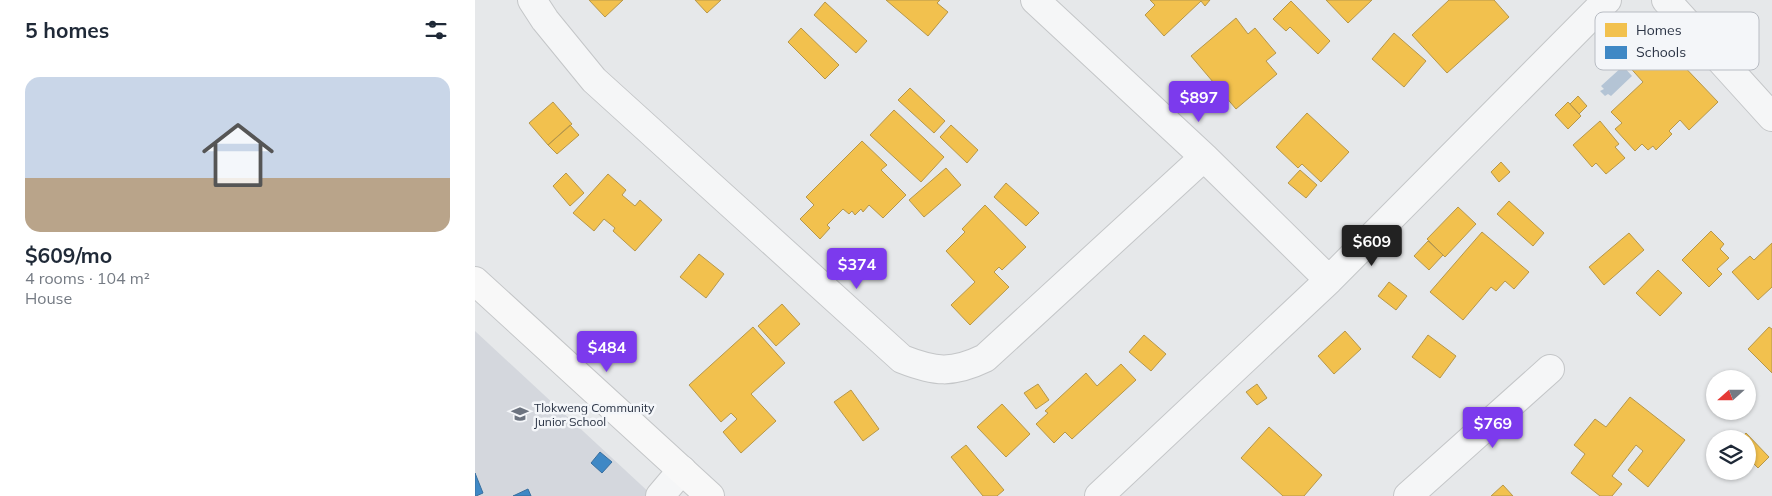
<!DOCTYPE html>
<meta charset="utf-8">
<style>
:root{--surface:#fff;--page:#f2f2f3;--text:#1f2937;--muted:#747a83;--accent:#7c3aed}
body{margin:0;font-family:Mulish,sans-serif;background:var(--page);color:var(--text);height:100vh;display:flex;flex-direction:column;font-size:19px;white-space:nowrap}
*{box-sizing:border-box;margin:0}
p{font-size:16px;color:var(--muted)}
.icon{flex:none;width:28px;height:28px;fill:none;stroke:currentColor;stroke-width:2;stroke-linecap:round;stroke-linejoin:round}
.map{position:relative;flex:1;overflow:hidden}
.sheet{display:flex;flex-direction:column;background:var(--surface);width:475px}
.sheet>*{flex:none}
.needle{width:32px;rotate:249deg}
.buttons{position:absolute;left:1231px;top:370px;display:grid;gap:10px}
.buttons a{display:grid;place-items:center;width:50px;height:50px;border-radius:50%;background:var(--surface);box-shadow:0 1px 4px #0004;font-size:25px}
.price{position:absolute;translate:-50% -42px;padding:0 11px;border-radius:5px;background:var(--accent);color:#fff;font-size:16px;line-height:32px;filter:drop-shadow(0 1px 2px #0008)}
.price::after{content:'';position:absolute;left:50%;top:30px;width:15px;height:11px;margin-left:-8px;background:inherit;clip-path:polygon(0 0,100% 0,50% 100%)}
.price.active{background:#222;color:#fff}
ul{padding:0;list-style:none}
li{display:grid;align-content:center;gap:10px;height:265px;padding:0 25px}
li span{display:grid;place-items:center;height:155px;border-radius:15px;color:#555}
li>.icon{margin-inline-start:auto}
span .icon{width:90px;height:90px;fill:#fffc;stroke-width:1}
li b{font-size:21px}
h2{display:flex;justify-content:space-between;align-items:center;height:60px;padding:0 25px;font-size:21px}
main{display:flex;flex:1;min-height:0}
.map>svg:first-child{display:block}
.built{fill:#d4d7dd}
.water{fill:#b4c4d5}
.homes{fill:#f2c14e;stroke:#b6974b}
.schools{fill:#3f88c5;stroke:#396f9f}
.lines{fill:none;stroke-linecap:round;stroke-linejoin:round}
.street-casing{stroke:#c4c6c8;stroke-width:30}
.secondary-casing{stroke:#c4c6c8;stroke-width:30}
.street{stroke:#f5f6f7;stroke-width:28}
.secondary{stroke:#f8f8f8;stroke-width:28}
.labels{text-anchor:middle;dominant-baseline:central;stroke-width:5;stroke-linejoin:round;paint-order:stroke}
.poi-label{font-size:12px;fill:#2b3445;stroke:#f4f6f9;text-anchor:start}
.key{fill:#f4f6f9;stroke:#b8bcc3;stroke-width:1}
.key-label{font-size:14px;fill:#2b3445}
</style>
<main>
<section class="sheet">
<h2>5 homes<svg class="icon" aria-label="filters" viewBox="0 0 24 24"><path d="M4 7h16M4 17h16"/><circle cx="9" cy="7" r="2"/><circle cx="15" cy="17" r="2"/></svg></h2>
<ul>
<li><span style="background:linear-gradient(#c9d6e8 65%,#b9a48a 0)"><svg class="icon" aria-label="home" viewBox="0 0 24 24"><path d="M3 11l9-7 9 7M6 9v11h12V9"/></svg></span><div><b>$609/mo</b><p>4 rooms · 104 m²</p><p>House</p></div></li>
</ul>
</section>
<div class="map">
<svg width="1297" height="496" viewBox="0 0 1297 496">
<rect width="100%" height="100%" fill="#e6e8ea"/>
<!-- built -->
<path class="built" d="M0,331l178,165h-178z"/>
<!-- water -->
<path class="water" d="M1148,66l9,10 -21,20 -3,-2 -3,2 -5,-5 4,-2 -3,-3z"/>
<!-- homes -->
<path class="homes" d="M114,0h34l-18,17z
M220,0h26l-14,13z
M411,0h54l-3,3 11,9 -20,24z
M675,0h60l-5,6 -4,-5 -37,35 -19,-21 10,-10z
M851,0h46l-24,23z
M974,0h45l15,17 -62,56 -35,-38z
M816,1l39,40 -12,13 -28,-27 -4,4 -13,-12z
M350,2l42,39 -11,12 -42,-38z
M761,18l12,16 7,-6 21,25 -10,8 11,13 -41,35 -45,-53z
M326,28l38,37 -14,14 -37,-37z
M919,33l32,28 -22,26 -32,-28z
M1180,36l63,66 -29,28 -9,-10 -11,11 3,3 -16,16 -3,-4 -5,4 -6,-6 -7,7 -20,-22 7,-6 -11,-11 32,-30 -17,-19z
M435,88l35,33 -11,12 -36,-33z
M1103,96l9,10 -8,8 -9,-10z
M78,102l19,22 -24,21 -19,-22z
M1093,102l13,14 -13,13 -13,-14z
M419,110l50,47 -23,25 -51,-47z
M832,113l42,39 -28,30 -19,-18 -4,4 -22,-21z
M1125,121l19,23 -4,3 10,11 -19,16 -10,-11 -4,4 -19,-22z
M95,125l9,10 -22,19 -9,-9z
M476,125l27,25 -11,13 -27,-26z
M387,141l25,24 -6,5 25,25 -23,23 -14,-13 -6,7 -2,-3 -6,6 -3,-4 -3,3 -6,-5 -16,16 3,3 -10,11 -20,-20 14,-14 -8,-8z
M1026,162l9,10 -11,10 -8,-10z
M471,168l15,17 -37,32 -15,-17z
M825,170l17,15 -11,13 -18,-15z
M91,173l18,20 -14,13 -17,-20z
M133,174l18,16 -4,5 13,11 5,-6 22,20 -27,31 -22,-20 2,-3 -11,-9 -10,12 -21,-18z
M531,183l33,30 -13,13 -32,-29z
M1034,201l35,32 -11,13 -36,-32z
M510,205l41,42 -24,23 -3,-3 -5,5 15,15 -39,38 -19,-20 24,-23 -29,-31 19,-19 -3,-3z
M983,207l18,17 -31,33 -18,-18z
M1236,231l13,13 -4,5 9,9 -12,11 5,5 -13,13 -27,-27z
M1007,232l47,40 -15,17 -9,-8 -9,10 -5,-4 -28,33 -33,-28z
M1154,233l15,17 -40,35 -15,-18z
M953,241l15,14 -14,15 -15,-14z
M1297,243v44l-14,13 -26,-28 18,-16 4,4z
M224,254l25,20 -18,24 -26,-21z
M1183,270l24,23 -22,23 -24,-23z
M914,282l18,14 -11,14 -18,-14z
M307,304l18,20 -24,22 -18,-20z
M278,327l32,36 -34,31 25,27 -35,32 -18,-21 14,-13 -6,-6 -10,9 -32,-37z
M1294,327l3,2v44l-24,-24z
M870,331l16,18 -27,25 -16,-18z
M669,335l22,19 -15,17 -22,-19z
M953,335l28,21 -16,22 -28,-21z
M646,364l15,16 -64,59 -7,-7 -11,11 -18,-19 12,-11 -3,-2 41,-38 11,13z
M563,384l11,16 -13,9 -12,-16z
M782,384l10,14 -10,7 -11,-13z
M376,390l28,39 -16,12 -29,-39z
M1155,397l55,43 -37,47 -20,-17 15,-19 -7,-6 -24,31 10,8 -10,12h-12l-29,-23 14,-19 -11,-9 21,-26 11,8z
M527,404l28,30 -24,23 -29,-30z
M794,427l53,48 -18,21h-21l-42,-38z
M1271,433l23,24 -11,11 -5,-5 -6,6v-30h-7z
M491,445l38,45 -7,6h-14l-32,-39z
M1028,485l10,11h-22z"/>
<!-- schools -->
<path class="schools" d="M125,452l12,10 -10,11 -11,-10z
M0,473l8,20 -7,3h-1z
M53,489l3,7h-18z"/>
<g class="lines">
<!-- street casing -->
<g class="street-casing">
<path id="street" d="M57,0l13,20 49,60 308,279c33,13 50,15 83,-1l219,-201
M560,0l169,157 125,123
M1191,0l106,117
M185,496l22,-26
M624,496l230,-216 278,-280
M933,496l142,-127"/>
</g>
<!-- secondary casing -->
<g class="secondary-casing">
<path id="secondary" d="M0,281l235,215"/>
</g>
<!-- street -->
<use href="#street" class="street"/>
<!-- secondary -->
<use href="#secondary" class="secondary"/>
</g>
<!-- icons -->
<defs>
<g id="school-bare" transform="scale(1.35)"><path d="M0-5L7-2L0 1L-7-2ZM-4 1L0 2.5L4 1V4Q0 6-4 4Z" fill="#6c737f" stroke="#f4f6f9" stroke-width="2.5" paint-order="stroke"/></g>
</defs>
<g fill-rule="evenodd">
<use href="#school-bare" x="45" y="414"/>
</g>
<g class="labels">
<!-- poi labels -->
<g class="poi-label">
<text x="59" y="407">Tlokweng Community<tspan x="59" dy="14">Junior School</tspan></text>
</g>
</g>
<!-- legend -->
<rect x="1120" y="12" width="164" height="58" rx="8" class="key"/>
<rect x="1130" y="23" width="22" height="14" fill="#f2c14e"/>
<rect x="1130" y="46" width="22" height="13" fill="#3f88c5"/>
<g class="key-label">
<text x="1161" y="35">Homes</text>
<text x="1161" y="57">Schools</text>
</g>
</svg>
<div class="buttons">
<a><svg class="needle" viewBox="-14 -14 28 28"><path d="M0-13l5 13h-10z" fill="#e53935"/><path d="M0 13l5-13h-10z" fill="#747a83"/></svg></a>
<a><svg class="icon" aria-label="layers" viewBox="0 0 24 24"><path d="M12 4l9 5-9 5-9-5zM3 14l9 5 9-5"/></svg></a>
</div>
<b class="price" style="left:724px;top:123px">$897</b>
<b class="price active" style="left:897px;top:267px">$609</b>
<b class="price" style="left:382px;top:290px">$374</b>
<b class="price" style="left:132px;top:373px">$484</b>
<b class="price" style="left:1018px;top:449px">$769</b>
</div>
</main>
